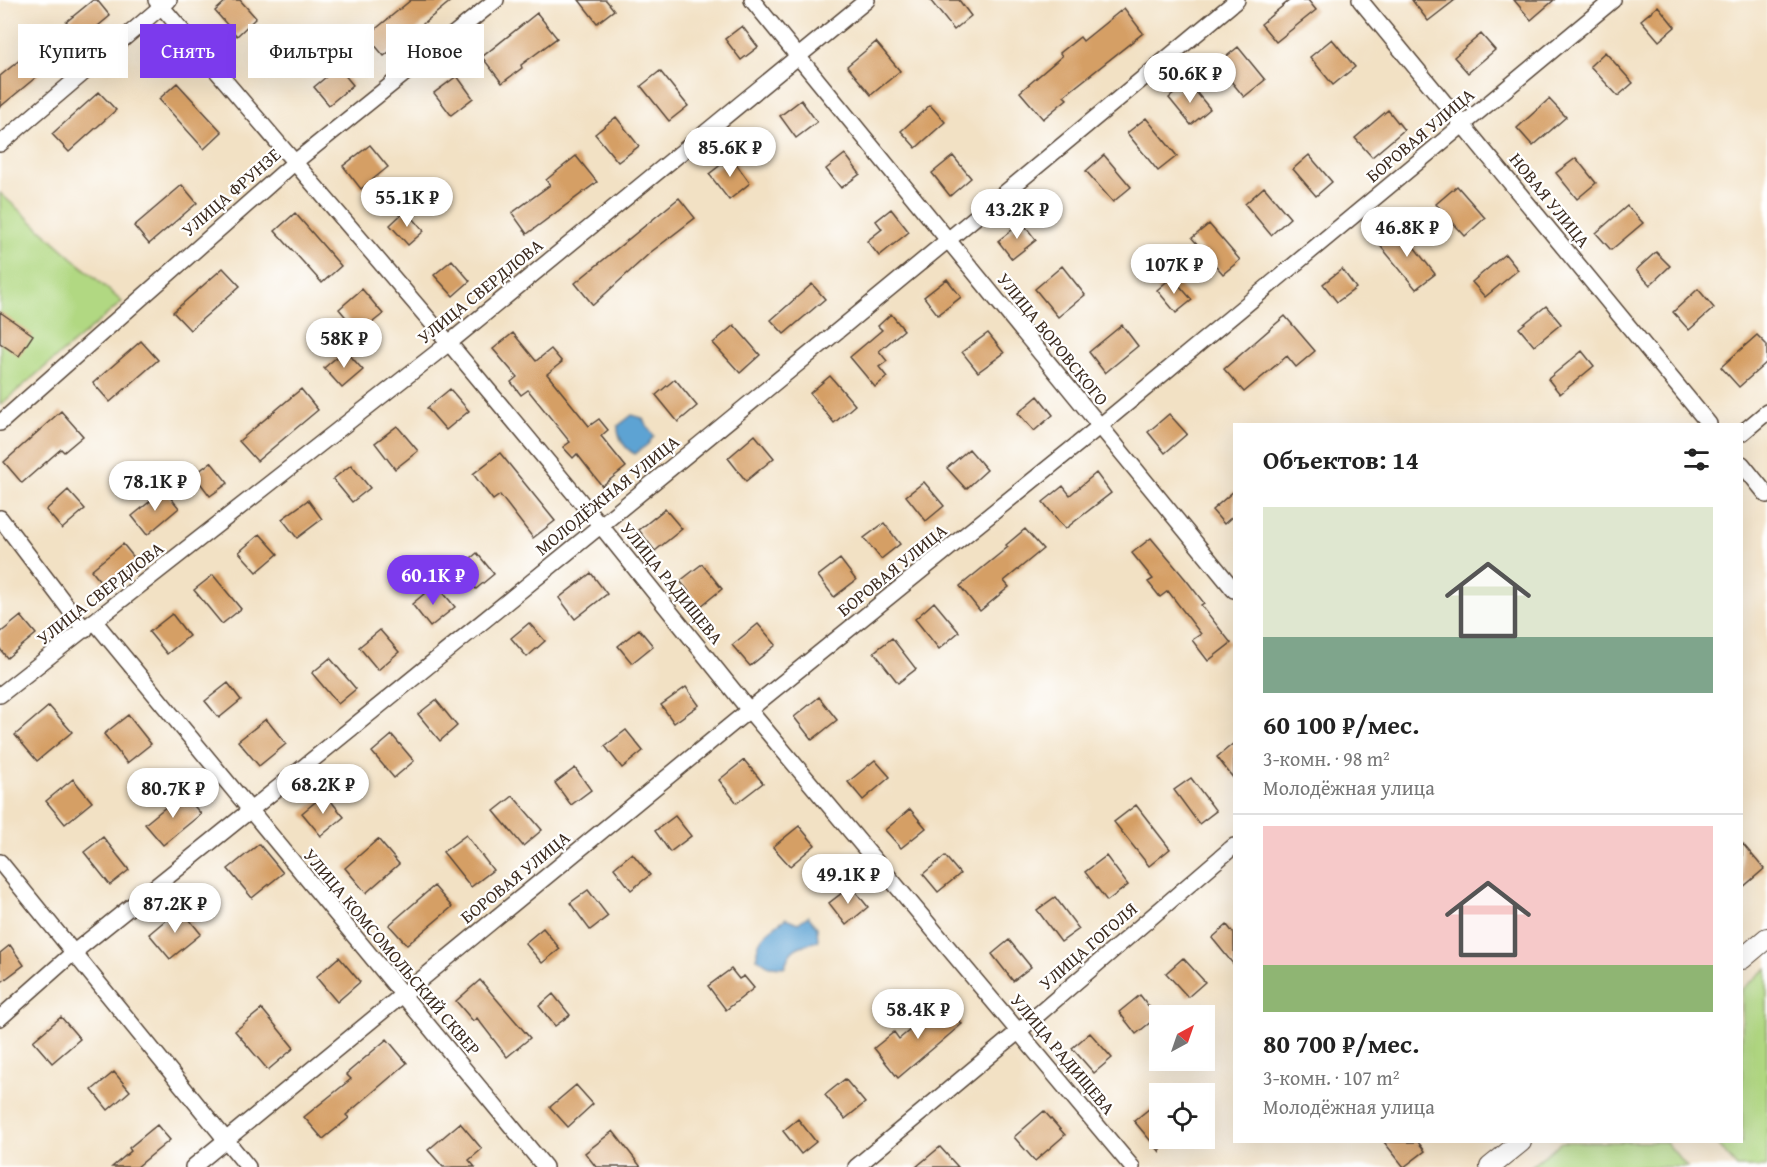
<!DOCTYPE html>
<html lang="ru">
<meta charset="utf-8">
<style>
:root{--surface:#fff;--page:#f2f2f2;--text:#222;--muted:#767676;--line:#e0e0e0;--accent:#7c3aed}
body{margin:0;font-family:"Gentium Book Plus",serif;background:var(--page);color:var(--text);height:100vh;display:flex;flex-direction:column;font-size:22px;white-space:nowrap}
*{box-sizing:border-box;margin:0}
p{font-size:20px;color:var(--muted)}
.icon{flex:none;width:33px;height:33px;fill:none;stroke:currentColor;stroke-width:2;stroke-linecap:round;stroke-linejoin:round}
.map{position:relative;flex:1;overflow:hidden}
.side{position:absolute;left:1233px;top:423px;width:510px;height:720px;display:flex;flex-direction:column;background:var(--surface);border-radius:0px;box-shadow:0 6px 24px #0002}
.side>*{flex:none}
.hud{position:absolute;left:18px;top:24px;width:570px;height:54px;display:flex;gap:12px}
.needle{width:39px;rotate:40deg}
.fabs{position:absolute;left:1149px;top:1005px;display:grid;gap:12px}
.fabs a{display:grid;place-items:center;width:66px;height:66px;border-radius:0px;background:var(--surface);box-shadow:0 6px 24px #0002;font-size:30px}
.price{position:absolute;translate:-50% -51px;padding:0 14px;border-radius:21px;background:#fff;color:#222;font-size:20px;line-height:39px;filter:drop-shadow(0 2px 3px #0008)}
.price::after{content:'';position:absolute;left:50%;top:36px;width:18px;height:14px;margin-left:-9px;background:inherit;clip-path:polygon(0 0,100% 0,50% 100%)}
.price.on{background:var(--accent);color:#fff}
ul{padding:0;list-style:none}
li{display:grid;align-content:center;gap:12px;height:318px;padding:0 30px}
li+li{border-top:2px solid var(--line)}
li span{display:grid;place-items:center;height:186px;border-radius:0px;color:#555}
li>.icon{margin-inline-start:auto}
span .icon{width:108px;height:108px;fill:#fffc;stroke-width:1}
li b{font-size:26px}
h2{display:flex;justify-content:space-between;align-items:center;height:72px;padding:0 30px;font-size:26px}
.tag{padding:0 21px;border-radius:0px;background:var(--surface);box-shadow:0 6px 24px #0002;font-size:21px;line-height:54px}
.tag.on{background:var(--accent);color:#fff}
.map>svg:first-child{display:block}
.green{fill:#b1d882;stroke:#768150;stroke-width:1.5}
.water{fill:#5da3d3;stroke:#4c6678;stroke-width:1.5}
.building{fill:#d59f65}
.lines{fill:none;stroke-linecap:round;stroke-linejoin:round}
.minor-casing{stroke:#564537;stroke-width:18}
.tertiary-casing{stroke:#564537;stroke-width:22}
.minor{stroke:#fff;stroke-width:15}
.tertiary{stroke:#fff;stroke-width:20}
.labels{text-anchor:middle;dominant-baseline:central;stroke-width:4.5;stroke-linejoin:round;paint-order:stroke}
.street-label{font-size:18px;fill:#3b2a1e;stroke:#fff}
</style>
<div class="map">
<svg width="1767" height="1167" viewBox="0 0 1767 1167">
<rect width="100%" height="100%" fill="#fff"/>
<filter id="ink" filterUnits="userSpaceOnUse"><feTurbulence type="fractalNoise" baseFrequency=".0167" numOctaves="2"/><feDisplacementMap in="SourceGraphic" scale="12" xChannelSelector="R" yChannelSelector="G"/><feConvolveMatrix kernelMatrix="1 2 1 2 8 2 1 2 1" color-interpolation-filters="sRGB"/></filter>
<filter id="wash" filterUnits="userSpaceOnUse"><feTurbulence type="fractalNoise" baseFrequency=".008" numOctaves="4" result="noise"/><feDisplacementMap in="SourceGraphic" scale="24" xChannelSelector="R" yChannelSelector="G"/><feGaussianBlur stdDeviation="1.35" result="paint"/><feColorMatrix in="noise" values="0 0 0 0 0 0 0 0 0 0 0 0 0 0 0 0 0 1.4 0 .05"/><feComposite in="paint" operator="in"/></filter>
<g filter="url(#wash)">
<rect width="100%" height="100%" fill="#f2e1c4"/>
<!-- green -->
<path class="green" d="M0,193l122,109 -122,103z
M1767,968v199h-30l-22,-25h27v-153z
M1561,1142h105l21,25h-157z"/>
<!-- water -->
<path class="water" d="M632,415l10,3 12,18 -6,8 -13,10c-10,-5 -18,-17 -17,-28z
M808,916l9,11 1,14c-17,4 -29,6 -33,26l-16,-1 -12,-8c-2,-22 14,-28 29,-40l12,5z"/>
<g id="blocks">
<!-- building -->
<path class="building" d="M93,0h4l13,16 -110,91v-31z
M227,0h13l16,18 -19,18 -22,-25z
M411,0h41l-68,56 -17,-20z
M579,0h27l8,10 -17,13z
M930,0h29l12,16 -17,14z
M1290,0h18l8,10 -40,32 -15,-18z
M1412,0h43l-27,21z
M1514,0h40l-23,20z
M1658,6l17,21 -16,14 -18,-21z
M1124,8l19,25 -79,63 3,3 -24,20 -23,-27 42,-36 -2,-3 20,-16 3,4z
M537,13l20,25 -36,27 1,3 -20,15 -20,-26z
M742,26l16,21 -17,13 -16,-21z
M1481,34l14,16 -27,23 -14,-16z
M1332,39l23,28 -22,18 -23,-28z
M876,42l24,29 -29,24 -24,-29z
M1238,47l27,33 -21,17 -27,-33z
M1605,52l28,31 -15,13 -28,-30z
M338,67l15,18 -24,20 -15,-18z
M660,71l28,35 -19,15 -28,-35z
M457,76l16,22 -22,17 -17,-22z
M1188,82l22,27 -19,16 -22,-27z
M177,83l45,49 -18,17 -45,-50z
M99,92l17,18 -47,42 -17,-18z
M1549,99l17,18 -33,29 -16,-18z
M801,100l16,22 -21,16 -16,-22z
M930,105l15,17 -29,26 -15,-17z
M1388,110l16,20 -32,27 -17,-19z
M616,117l23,29 -21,16 -23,-28z
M1146,118l31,38 -19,15 -31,-38z
M370,145l18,22 -27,22 -18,-23z
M845,154l15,20 -19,14 -15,-19z
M1104,155l27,32 -18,15 -27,-31z
M1309,155l23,27 -16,14 -23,-27z
M576,156l21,26 -70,52 -15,-21 38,-28 -4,-5z
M953,156l18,22 -21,18 -18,-23z
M731,157l19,26 -21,17 -20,-26z
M1576,158l20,25 -19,16 -21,-26z
M182,185l15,18 -48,41 -15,-18z
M1457,186l28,32 -20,18 -29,-32z
M1264,187l26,31 -19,17 -26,-31z
M679,198l16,20 -44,34 -58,53 -18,-22z
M1627,206l16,17 -32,27 -15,-17z
M891,209l18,23 -30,24 -12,-15 15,-12 -6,-8z
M406,210l18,21 -16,14 -18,-20z
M295,213l46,53 -19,17 -47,-52z
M1022,222l14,18 -24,19 -14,-18z
M1209,224l31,36 -17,14 -31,-36z
M1398,226l37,48 -19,15 -38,-46z
M1656,252l14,14 -20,19 -14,-15z
M1505,254l13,16 -33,27 -13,-15z
M452,260l18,21 -17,15 -19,-21z
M1062,266l23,29 -27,22 -23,-28z
M223,268l17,18 -50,44 -17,-18z
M1342,269l14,19 -19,14 -14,-18z
M1172,277l20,23 -16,13 -19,-23z
M947,279l14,18 -23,18 -14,-18z
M812,284l13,15 -41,35 -13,-14z
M362,289l21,25 -24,19 -20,-24z
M1698,289l16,19 -25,22 -16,-18z
M1546,306l15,18 -27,22 -15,-18z
M0,312l33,23 -14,21 -19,-13z
M891,314l13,16 -25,21 8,10 -8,6 8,10 -12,10 -25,-30 32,-27 -4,-4z
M1285,316l30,35 -19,16 -9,-11 -43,36 -20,-23z
M734,325l26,30 -20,18 -27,-30z
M1122,325l16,21 -33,27 -16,-21z
M513,333l23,28 15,-12 11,13 -15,12 42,52 10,-7 9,11 -7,6 25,31 -24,19 -25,-32 -4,4 -10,-11 7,-5 -42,-52 -7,5 -10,-13 6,-5 -24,-28z
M988,333l16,20 -26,19 -16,-20z
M1757,335l10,10v17l-28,25 -18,-20z
M141,341l17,19 -48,42 -17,-19z
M345,350l18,20 -21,18 -18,-20z
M1582,351l12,15 -34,28 -12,-15z
M830,376l25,29 -21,18 -24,-30z
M675,379l22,27 -19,16 -22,-27z
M301,389l17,21 -61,51 -18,-20z
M450,389l19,22 -23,19 -19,-22z
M1038,396l15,19 -19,16 -16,-18z
M61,411l22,25 -19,16 -3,-3 -39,34 -18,-21z
M1169,414l18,20 -22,19 -17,-21z
M397,426l21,25 -23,18 -20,-26z
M755,435l19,23 -28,23 -18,-23z
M969,449l18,21 -21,19 -19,-21z
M500,453l55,68 -22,17 -33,-43 -7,5 -20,-26z
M211,462l17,21 -18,13 -16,-21z
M351,465l19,23 -18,14 -19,-23z
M1096,473l15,20 -46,36 -22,-27 20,-16 7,9z
M924,482l20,24 -18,15 -20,-25z
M68,490l17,19 -23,20 -16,-19z
M164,490l15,18 -32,27 -15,-19z
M1234,491v24l-10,9 -12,-14z
M308,500l14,19 -25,19 -15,-19z
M665,509l17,20 -27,22 -16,-21z
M884,523l16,21 -19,15 -17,-21z
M1025,529l18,20 -39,32 5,6 -29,24 -20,-25 48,-39 -2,-2z
M260,534l18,20 -21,18 -18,-20z
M1151,538l36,43 17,22 -3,2 30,38 -23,18 -16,-21 9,-6 -33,-43 -8,6 -12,-15 5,-3 -21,-26z
M123,544l13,16 -32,26 -13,-16z
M477,553l17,21 -18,15 -17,-21z
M840,559l16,21 -22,17 -16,-21z
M702,564l20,25 -21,17 -21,-25z
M591,573l16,21 -32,25 -16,-21z
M213,575l28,34 -19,15 -28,-34z
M436,584l19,23 -25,20 -18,-23z
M934,602l25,30 -20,17 -24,-30z
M172,614l17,22 -22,18 -18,-22z
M21,616l15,18 -29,24 -7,-9v-16z
M529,623l16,18 -18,16 -16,-19z
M758,624l18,21 -26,21 -18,-21z
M639,629l14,17 -21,17 -14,-17z
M380,630l19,22 -21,18 -19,-23z
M892,638l24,31 -18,14 -24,-31z
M330,658l26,31 -18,15 -26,-31z
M228,683l13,17 -22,18 -14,-17z
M686,687l13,18 -25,18 -13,-18z
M819,697l18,23 -25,20 -18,-23z
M436,700l21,26 -17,15 -22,-27z
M49,706l23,26 -35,29 -22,-26z
M128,715l23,29 -24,19 -23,-29z
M266,719l20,25 -27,22 -21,-25z
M626,730l17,21 -21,17 -17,-22z
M392,735l22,26 -20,17 -22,-26z
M1234,743v36l-17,-22z
M744,760l19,23 -26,20 -18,-23z
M875,760l15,17 -27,23 -15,-18z
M575,768l16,22 -20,15 -16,-22z
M1191,778l25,33 -17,13 -25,-34z
M73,779l19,23 -27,22 -19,-23z
M183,793l18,21 -38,31 -18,-21z
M325,794l19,23 -23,19 -19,-23z
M513,796l29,34 -19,16 -29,-35z
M1136,805l34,44 -21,17 -35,-44z
M910,809l16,19 -25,20 -16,-18z
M675,816l16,20 -21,16 -15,-21z
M799,826l16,19 -25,21 -17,-19z
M466,835l27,35 -22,17 -28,-35z
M103,837l26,33 -19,15 -26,-33z
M378,839l21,25 -33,29 -21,-25z
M1742,843l22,26 -22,19z
M259,844l24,29 -31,25 -24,-29z
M632,853l18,22 -19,15 -17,-22z
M945,856l15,18 -22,18 -15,-18z
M1106,856l22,29 -21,16 -22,-29z
M434,886l18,21 -45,38 -18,-20z
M851,886l17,21 -22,18 -17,-22z
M588,890l20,26 -18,14 -20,-27z
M1055,897l24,32 -18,13 -24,-32z
M180,908l21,26 -31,25 -21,-25z
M1227,925l7,9v31l-22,-27z
M543,928l17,21 -18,14 -17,-20z
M1009,940l22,27 -18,14 -21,-27z
M10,945l14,20 -24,18v-30z
M339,957l21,25 -23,20 -21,-25z
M1183,958l22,24 -17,15 -22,-24z
M731,969l8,10 5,-3 10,12 -28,22 -18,-24z
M480,980l50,58 -23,19 -30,-39 -4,3 -17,-20z
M553,994l17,21 -15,11 -16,-20z
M1140,995l17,22 -21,17 -17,-22z
M944,1002l18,22 -64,54 -24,-30 20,-16 5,7z
M262,1009l32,39 -26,22 -33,-39z
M61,1017l19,22 -28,24 -19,-22z
M1090,1033l22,25 -18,15 -22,-25z
M387,1039l20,24 -61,52 3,3 -26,21 -19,-22 47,-38 -5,-5z
M114,1072l16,19 -22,19 -16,-20z
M845,1079l20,24 -20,16 -20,-24z
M576,1085l17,19 -25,23 -18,-20z
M1160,1100v52l-26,-31z
M1044,1111l21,24 -30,26 -21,-24z
M798,1119l18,23 -15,12 -18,-23z
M460,1123l22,26 -13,11 6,7h-32l-15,-17z
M157,1125l13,15 -33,27h-25l19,-16 -2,-3z
M613,1131l28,36h-45l-11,-14z
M1384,1142h34l7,9 -21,16z
M940,1147l18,20h-42z"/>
</g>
</g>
<g filter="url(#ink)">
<use href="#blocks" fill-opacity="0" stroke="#564537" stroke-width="1.5"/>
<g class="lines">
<!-- minor casing -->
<g class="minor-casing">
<path id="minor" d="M156,0l293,343 152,183 148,184 383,457
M752,0l482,590
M1360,0l349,424
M0,144l169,-144
M0,423l295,-261 201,-162
M1742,433l25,-21
M1742,464l25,31
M0,518l85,112
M95,622l450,545
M0,695l449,-352 418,-343
M0,862l248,305
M0,1018l73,-65c391,-314 779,-632 1164,-953
M193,1167l556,-457 351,-284 513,-426
M856,1167l163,-136 215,-185"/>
</g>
<!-- tertiary casing -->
<g class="tertiary-casing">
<path id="tertiary" d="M1742,959l25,-21
M1490,1167l31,-25"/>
</g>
<!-- minor -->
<use href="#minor" class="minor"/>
<!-- tertiary -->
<use href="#tertiary" class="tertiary"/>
</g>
</g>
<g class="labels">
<!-- street labels -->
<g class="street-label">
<text transform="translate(1420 135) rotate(-40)">БОРОВАЯ УЛИЦА</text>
<text transform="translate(231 192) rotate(-41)">УЛИЦА ФРУНЗЕ</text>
<text transform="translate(1550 200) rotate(51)">НОВАЯ УЛИЦА</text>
<text transform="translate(480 291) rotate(-39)">УЛИЦА СВЕРДЛОВА</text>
<text transform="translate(1053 339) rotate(51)">УЛИЦА ВОРОВСКОГО</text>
<text transform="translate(607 495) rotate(-39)">МОЛОДЁЖНАЯ УЛИЦА</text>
<text transform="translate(892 570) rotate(-39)">БОРОВАЯ УЛИЦА</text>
<text transform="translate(672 583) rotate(51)">УЛИЦА РАДИЩЕВА</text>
<text transform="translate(100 593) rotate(-38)">УЛИЦА СВЕРДЛОВА</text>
<text transform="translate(515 877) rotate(-39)">БОРОВАЯ УЛИЦА</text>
<text transform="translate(1088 946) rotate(-41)">УЛИЦА ГОГОЛЯ</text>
<text transform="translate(392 952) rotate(50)">УЛИЦА КОМСОМОЛЬСКИЙ СКВЕР</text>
<text transform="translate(1063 1054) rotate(50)">УЛИЦА РАДИЩЕВА</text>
</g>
</g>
</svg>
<div class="fabs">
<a><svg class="needle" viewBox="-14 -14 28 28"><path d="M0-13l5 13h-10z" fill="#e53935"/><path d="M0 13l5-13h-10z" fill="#767676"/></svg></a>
<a><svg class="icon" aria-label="locate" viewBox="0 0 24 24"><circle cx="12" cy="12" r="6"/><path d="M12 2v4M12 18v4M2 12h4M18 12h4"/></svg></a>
</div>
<b class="price" style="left:1190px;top:104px">50.6K ₽</b>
<b class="price" style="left:730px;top:178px">85.6K ₽</b>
<b class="price" style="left:407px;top:228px">55.1K ₽</b>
<b class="price" style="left:1017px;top:240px">43.2K ₽</b>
<b class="price" style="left:1407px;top:258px">46.8K ₽</b>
<b class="price" style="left:1174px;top:295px">107K ₽</b>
<b class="price" style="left:344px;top:369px">58K ₽</b>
<b class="price" style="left:155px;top:512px">78.1K ₽</b>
<b class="price on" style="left:433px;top:606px">60.1K ₽</b>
<b class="price" style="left:323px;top:815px">68.2K ₽</b>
<b class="price" style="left:173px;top:819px">80.7K ₽</b>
<b class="price" style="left:848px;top:905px">49.1K ₽</b>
<b class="price" style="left:175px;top:934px">87.2K ₽</b>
<b class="price" style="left:918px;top:1040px">58.4K ₽</b>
<div class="hud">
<a class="tag">Купить</a>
<a class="tag on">Снять</a>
<a class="tag">Фильтры</a>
<a class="tag">Новое</a>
</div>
<section class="side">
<h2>Объектов: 14<svg class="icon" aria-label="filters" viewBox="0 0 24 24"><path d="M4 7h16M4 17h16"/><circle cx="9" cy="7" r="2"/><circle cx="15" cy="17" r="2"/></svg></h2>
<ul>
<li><span style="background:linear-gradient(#dfe7d0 70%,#7fa58c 0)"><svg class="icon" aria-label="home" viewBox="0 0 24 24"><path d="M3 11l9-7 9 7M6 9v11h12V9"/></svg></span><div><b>60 100 ₽/мес.</b><p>3-комн. · 98 m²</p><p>Молодёжная улица</p></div></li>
<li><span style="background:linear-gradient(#f6c9c9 75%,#8fb573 0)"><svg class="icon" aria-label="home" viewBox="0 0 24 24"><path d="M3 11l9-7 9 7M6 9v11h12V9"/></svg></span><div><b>80 700 ₽/мес.</b><p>3-комн. · 107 m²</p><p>Молодёжная улица</p></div></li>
</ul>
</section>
</div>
